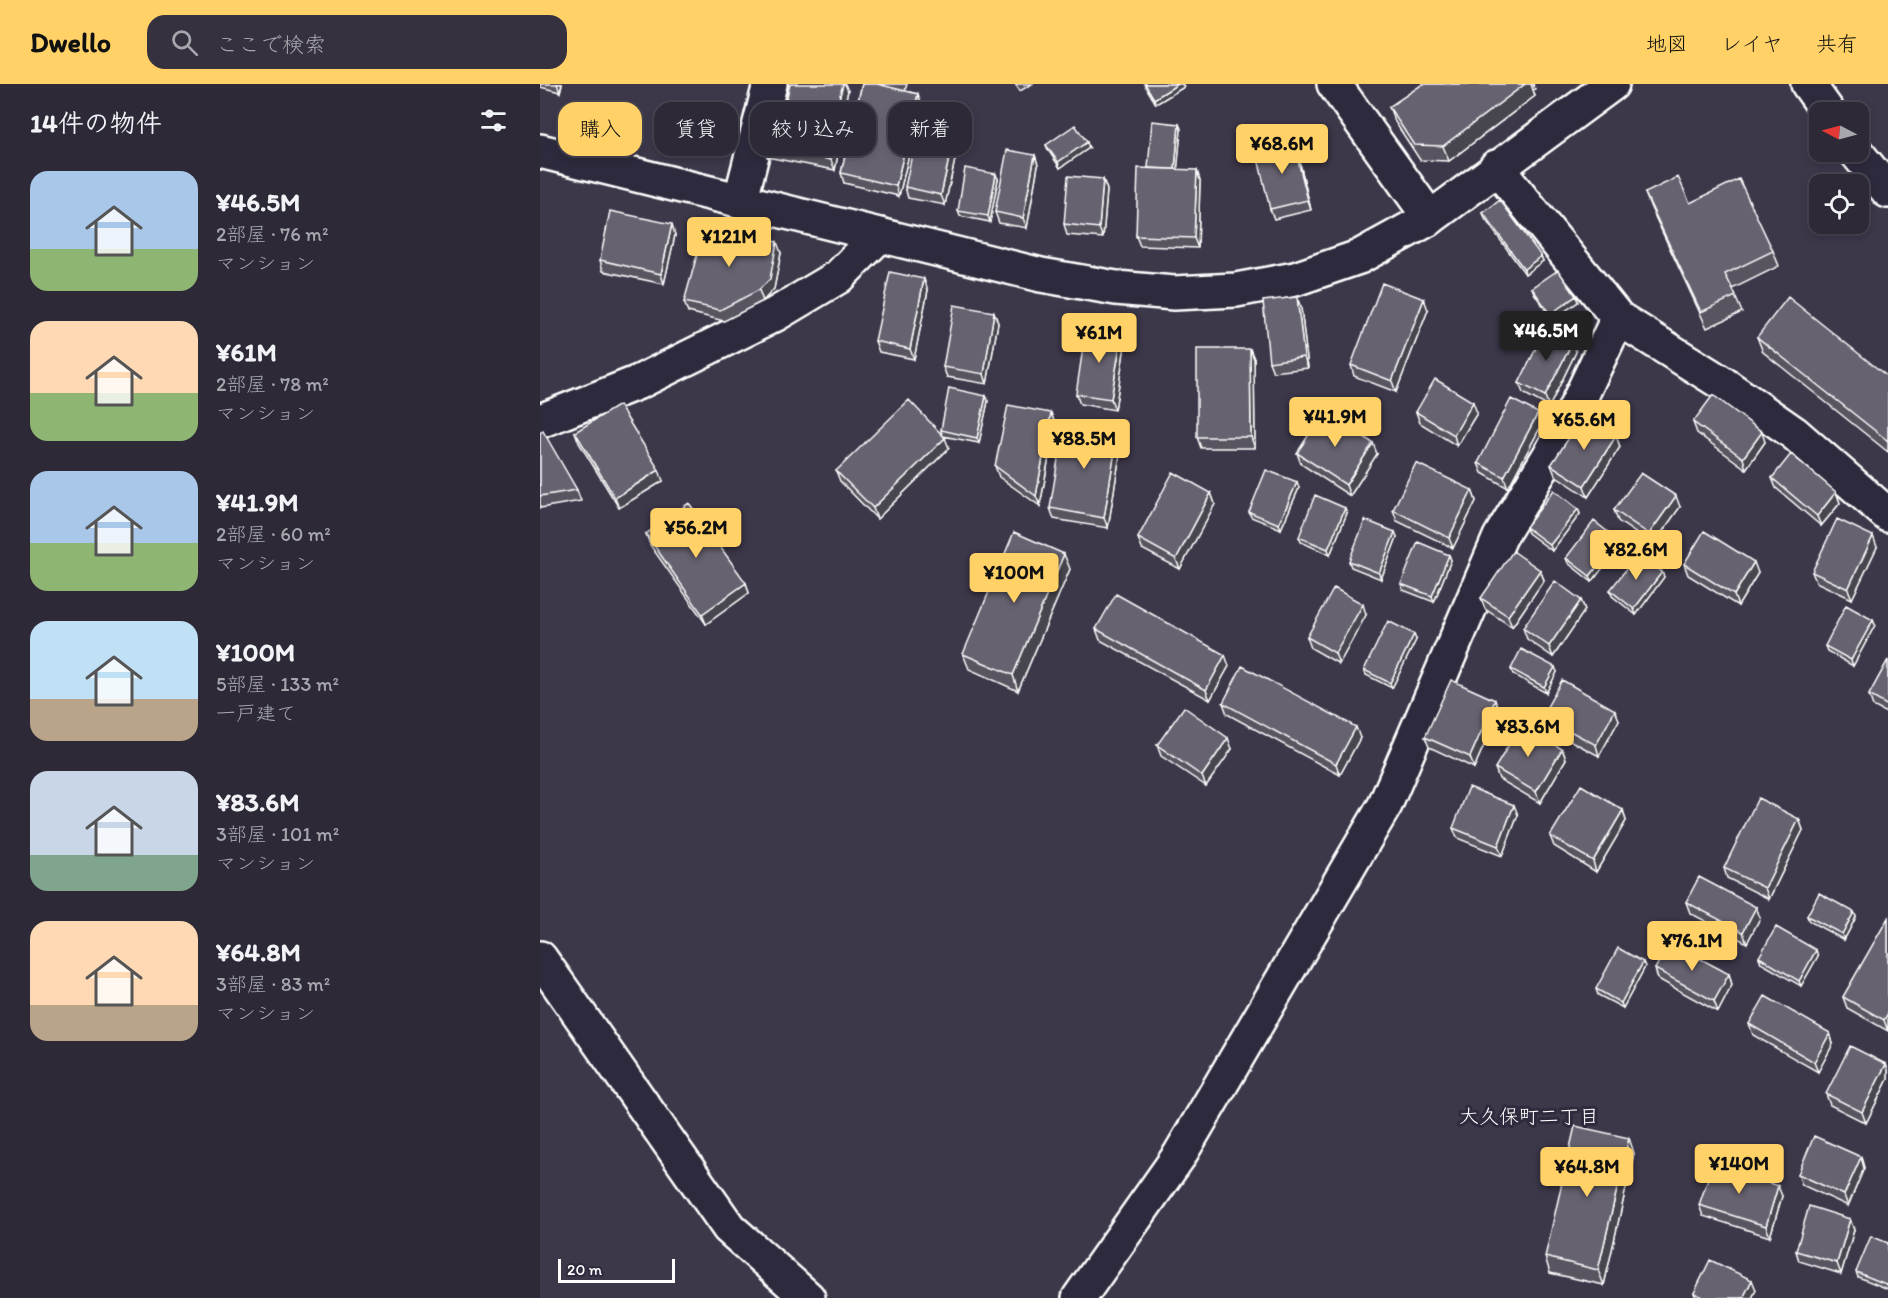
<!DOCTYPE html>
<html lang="ja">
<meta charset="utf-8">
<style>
:root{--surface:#2d2937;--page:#35313f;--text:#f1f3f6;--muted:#a7a6ad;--line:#484552;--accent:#ffd166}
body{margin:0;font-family:Itim,"Klee One",sans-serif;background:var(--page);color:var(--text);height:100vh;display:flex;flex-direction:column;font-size:22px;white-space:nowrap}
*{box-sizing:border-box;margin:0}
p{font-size:20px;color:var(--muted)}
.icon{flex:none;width:33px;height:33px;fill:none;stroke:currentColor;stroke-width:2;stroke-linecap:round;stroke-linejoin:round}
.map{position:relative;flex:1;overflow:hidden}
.details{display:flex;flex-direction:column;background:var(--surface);width:540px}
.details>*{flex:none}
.banner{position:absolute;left:18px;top:18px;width:570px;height:54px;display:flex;gap:12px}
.needle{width:39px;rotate:276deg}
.buttons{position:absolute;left:1269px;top:18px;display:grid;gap:12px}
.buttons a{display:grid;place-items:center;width:60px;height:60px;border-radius:12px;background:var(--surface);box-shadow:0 3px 9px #0003,0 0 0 2px var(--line);font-size:30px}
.scale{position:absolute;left:18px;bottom:15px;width:117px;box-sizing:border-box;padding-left:6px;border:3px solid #fff;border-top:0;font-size:16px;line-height:21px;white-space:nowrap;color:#fff;-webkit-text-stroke:4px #2f2a3d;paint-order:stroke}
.price{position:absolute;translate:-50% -51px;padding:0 14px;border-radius:6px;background:var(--accent);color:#111;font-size:20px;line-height:39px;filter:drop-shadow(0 2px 3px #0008)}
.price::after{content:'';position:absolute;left:50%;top:36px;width:18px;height:14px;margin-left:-9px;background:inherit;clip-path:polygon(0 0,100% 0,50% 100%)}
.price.active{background:#222;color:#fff}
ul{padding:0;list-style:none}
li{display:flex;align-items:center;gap:18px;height:150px;padding:0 30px}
li span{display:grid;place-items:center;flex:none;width:168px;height:120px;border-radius:18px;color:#555}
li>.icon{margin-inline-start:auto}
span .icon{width:72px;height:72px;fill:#fffc;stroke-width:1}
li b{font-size:26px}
h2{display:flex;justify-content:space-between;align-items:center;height:72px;padding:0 30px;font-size:26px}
.tag{padding:0 21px;border-radius:18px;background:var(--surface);box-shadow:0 3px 9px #0003,0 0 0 2px var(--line);font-size:21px;line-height:54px}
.tag.active{background:var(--accent);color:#111}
header{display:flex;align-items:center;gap:36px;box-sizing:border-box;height:84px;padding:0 30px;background:var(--accent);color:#111}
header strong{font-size:28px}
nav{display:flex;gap:33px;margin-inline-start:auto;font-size:21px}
.search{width:420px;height:54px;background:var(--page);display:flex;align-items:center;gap:15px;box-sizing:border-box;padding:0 21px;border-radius:18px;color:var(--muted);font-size:22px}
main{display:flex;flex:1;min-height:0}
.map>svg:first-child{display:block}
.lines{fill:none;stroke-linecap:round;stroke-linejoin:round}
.street-casing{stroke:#fff;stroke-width:38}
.secondary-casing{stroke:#fff;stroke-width:38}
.highway-casing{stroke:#fff;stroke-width:38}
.street{stroke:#2f2a3d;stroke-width:33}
.secondary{stroke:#2f2a3d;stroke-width:33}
.highway{stroke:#2f2a3d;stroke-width:33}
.wall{fill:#585460;stroke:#fff;stroke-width:1.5}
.shaded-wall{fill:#47454e;stroke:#fff;stroke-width:1.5}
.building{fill:#666270;stroke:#fff;stroke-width:1.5}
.labels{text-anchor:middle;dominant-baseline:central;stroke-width:6;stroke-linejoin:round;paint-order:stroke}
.neighbourhood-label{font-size:20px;fill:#fff;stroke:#2f2a3d}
</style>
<header>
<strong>Dwello</strong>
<div class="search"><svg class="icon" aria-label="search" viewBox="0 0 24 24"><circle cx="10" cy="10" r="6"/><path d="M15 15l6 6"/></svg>ここで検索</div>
<nav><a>地図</a><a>レイヤ</a><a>共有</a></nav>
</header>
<main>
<section class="details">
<h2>14件の物件<svg class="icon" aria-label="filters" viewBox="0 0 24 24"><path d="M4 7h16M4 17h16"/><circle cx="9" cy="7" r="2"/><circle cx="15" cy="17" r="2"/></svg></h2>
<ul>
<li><span style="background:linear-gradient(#a9c7e8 65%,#8fb573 0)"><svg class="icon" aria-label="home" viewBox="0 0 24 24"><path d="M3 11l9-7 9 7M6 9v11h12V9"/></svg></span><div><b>¥46.5M</b><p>2部屋 · 76 m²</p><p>マンション</p></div></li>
<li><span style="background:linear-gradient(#ffd9b3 60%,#8fb573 0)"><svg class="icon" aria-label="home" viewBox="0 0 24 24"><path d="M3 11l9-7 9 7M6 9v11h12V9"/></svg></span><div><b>¥61M</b><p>2部屋 · 78 m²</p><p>マンション</p></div></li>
<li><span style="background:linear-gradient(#a9c7e8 60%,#8fb573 0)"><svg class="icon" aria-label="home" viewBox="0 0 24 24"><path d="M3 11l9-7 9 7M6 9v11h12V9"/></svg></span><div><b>¥41.9M</b><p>2部屋 · 60 m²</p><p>マンション</p></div></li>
<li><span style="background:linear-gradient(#bfe0f5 65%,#b9a48a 0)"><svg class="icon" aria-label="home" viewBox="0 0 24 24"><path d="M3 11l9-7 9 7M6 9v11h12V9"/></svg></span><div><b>¥100M</b><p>5部屋 · 133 m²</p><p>一戸建て</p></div></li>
<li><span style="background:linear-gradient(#c9d6e8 70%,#7fa58c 0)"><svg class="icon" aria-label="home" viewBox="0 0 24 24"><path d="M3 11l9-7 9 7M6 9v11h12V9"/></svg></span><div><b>¥83.6M</b><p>3部屋 · 101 m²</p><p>マンション</p></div></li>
<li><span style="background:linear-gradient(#ffd9b3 70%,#b9a48a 0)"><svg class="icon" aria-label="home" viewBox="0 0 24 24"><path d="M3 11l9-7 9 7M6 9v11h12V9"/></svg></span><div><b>¥64.8M</b><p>3部屋 · 83 m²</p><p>マンション</p></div></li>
</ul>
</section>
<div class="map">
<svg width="1348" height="1214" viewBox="0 0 1348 1214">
<rect width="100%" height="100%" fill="#3c3749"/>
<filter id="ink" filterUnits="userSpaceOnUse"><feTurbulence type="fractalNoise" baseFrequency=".0167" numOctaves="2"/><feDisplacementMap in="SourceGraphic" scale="12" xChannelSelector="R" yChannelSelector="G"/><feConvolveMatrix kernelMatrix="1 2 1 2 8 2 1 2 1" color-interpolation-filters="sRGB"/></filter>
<g filter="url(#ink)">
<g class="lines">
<!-- street casing -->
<g class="street-casing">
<path id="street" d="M794,0l96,134
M956,83l122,151 104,65 72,50 94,82
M200,118l30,-118
M0,337l99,-39 137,-68 62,-37 42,-42
M0,874l189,270 79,70
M539,1214l100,-142 206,-351 115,-268 65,-107 53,-112"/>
</g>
<!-- secondary casing -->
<g class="secondary-casing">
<path id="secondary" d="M0,67l501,124 75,13 58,5 62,-3 59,-11 64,-22 71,-39 182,-134"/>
</g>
<!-- highway casing -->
<g class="highway-casing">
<path id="highway" d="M1268,0l20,28
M1316,68l32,39"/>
</g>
<!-- street -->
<use href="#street" class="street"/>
<!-- secondary -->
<use href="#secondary" class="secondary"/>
<!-- highway -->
<use href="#highway" class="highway"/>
</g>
<!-- wall -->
<path class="wall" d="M0,0h22l-2,8 -20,-5z
M322,0h45l-2,7 13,3 3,10 -22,92 -55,-13 -3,-10z
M475,0h17l-12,7z
M604,0h38l2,3 -28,17z
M883,0h110l2,5 -2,1 2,6 -86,65 -29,-1 -25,-38 -6,-15z
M308,7l-10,37 3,10 -6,32 -68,-13 -3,-11 70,-19 -45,-11 -4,-11z
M639,40l2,5 -4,40 23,11 -2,68 -58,-2 -4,-10 12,-68z
M416,42l4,11 -15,68 -37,-7 -3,-11z
M753,57l4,10 14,59 -37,9 -4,-10z
M506,61l43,3 -29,20 -12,-18z
M495,71l3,10 -11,63 -28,-5 -4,-11z
M458,95l-8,43 -30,-6 -2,-5z
M563,95l4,11 -4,48 -36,-3 -3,-11z
M1105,109l45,10 83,48 6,15 -47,23 10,23 -35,16 -56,-120z
M943,129l58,43 2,5 -18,13 -40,-55z
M135,151l-11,49 -61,-13 -3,-11z
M241,169l-7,36 -11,12 -39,20 -36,-9 -4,-10z
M992,204l44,8 2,6 -26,18 -18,-27z
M388,206l-14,69 -35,-7 -4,-11z
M761,224l7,60 -35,4 -4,-10z
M888,226l-32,82 -42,-16 -3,-11z
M454,228l4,11 -11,61 -40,-7 -4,-10z
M582,250l3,11 -10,65 -35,-6 -4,-10z
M1217,253l131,40v75l-125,-100z
M710,265l4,10 1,89h-54l-4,-11z
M1036,268l-27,55 -26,-14 -4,-10z
M446,312l2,5 -9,42 -36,-7 6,12 -72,71 -37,-38 -4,-10 106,-36 -1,-5z
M876,328l61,1 -20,33 -37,-23z
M511,329l4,11 -15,82 -41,-29 -4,-11z
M998,329l4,11 -34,64 -26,-15 -4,-10z
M1153,338l72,20 -19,27 -49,-36z
M35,348l88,49 -44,27 -40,-65z
M578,348l4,10 -14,86 -54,-9 -4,-11z
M0,349l37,57 4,11 -41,7z
M1076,352l4,11 -32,50 -33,-22 -4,-10z
M757,369l80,1 -27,42 -49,-32z
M1232,394l64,14 4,11 -19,23 -45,-38z
M757,398l2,6 -18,41 -30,-12 -2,-5z
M932,406l4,11 -23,47 -56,-27 -4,-11z
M671,409l4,11 -35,65 -38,-20 -4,-11z
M1140,423l-27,38 -35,-24 -4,-11z
M1038,425l2,5 -28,37 -24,-18 -2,-6z
M807,429l-17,42 -29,-13 -2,-5z
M855,448l2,5 -16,42 -30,-12 -2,-6z
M106,450l100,49 3,10 -43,31 -56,-79z
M1080,461l-28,37 -24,-19 -2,-5z
M1337,463l-25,52 -36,-17 -4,-10z
M909,471l2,5 -17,42 -31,-12 -2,-6z
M1144,480l74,9 -20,33 -50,-31z
M530,485l-52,122 -49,-22 -6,-15z
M1000,486l4,10 -32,47 -27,-18 -4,-11z
M1122,488l2,5 -28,38 -24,-19 -2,-6z
M1041,516l4,10 -32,47 -26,-18 -4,-11z
M826,531l-27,49 -28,-16 -4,-11z
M1333,536l2,5 -22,41 -26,-15 -2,-5z
M556,545l133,37 -19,34 -110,-60z
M876,556l-24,48 -26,-13 -2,-5z
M1348,576v54l-15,-8 -4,-11z
M971,585l46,3 -11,21 -33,-19z
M683,619l137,35 -20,37 -113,-61z
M959,627l-25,57 -45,-21 -4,-10z
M1002,632l77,4 -20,36 -54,-29z
M617,661l75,4 -26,37 -45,-30z
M1022,665l4,10 -26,44 -41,-24 -4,-11z
M1083,726l3,11 -30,51 -42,-26 -4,-10z
M978,731l-16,41 -45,-18 -4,-10z
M1259,735l4,11 -34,69 -42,-21 -3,-10z
M1146,818l70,5 4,11 -13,25 -57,-30z
M1314,828l2,5 -12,23 -35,-19 -2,-5z
M1348,834v113l-41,-23 -4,-11z
M1278,872l-17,30 -40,-23 -2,-6z
M1103,878l2,5 -22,41 -25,-13 -2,-6z
M1115,885l74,5 3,11 -14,27 -60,-33z
M1209,940l81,9 3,11 -15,28 -65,-37z
M1346,980l2,6v9l-22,44 -36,-18 -4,-11z
M1094,1069l-30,132 -54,-12 -5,-16z
M1321,1073l3,11 -16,38 -46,-21 -4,-11z
M1242,1112l-12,41 -67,-21 -4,-11z
M1310,1135l4,11 -13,44 -42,-13 -3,-10z
M1348,1159v46l-30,-12 -2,-5z
M1216,1206l-4,8h-56l-2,-5z"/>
<!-- shaded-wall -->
<path class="shaded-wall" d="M17,0h5l-2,8z
M303,0h2l3,7 -10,37 -4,-11z
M638,0h4l2,3 -28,17 -2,-5z
M985,0h6l4,12 -86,65 -6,-15z
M378,10l3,10 -22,92 -3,-10z
M639,40l2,5 -4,46 -2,-5z
M416,42l4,11 -15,68 -4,-10z
M297,44l4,10 -6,32 -4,-10z
M753,57l4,10 14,59 -3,-10z
M547,58l2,6 -29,20 -2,-6z
M495,71l3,10 -11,63 -4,-10z
M657,86l3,10 -2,68 -4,-10z
M456,90l2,5 -8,43 -2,-6z
M563,95l4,11 -4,48 -4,-10z
M132,140l3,11 -11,49 -3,-10z
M237,158l4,11 -7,36 -11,12 -4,-11z
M1001,172l2,5 -18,13 -1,-5z
M384,195l4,11 -14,69 -4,-10z
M1036,212l2,6 -26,18 -2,-6z
M757,213l4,11 7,60 -4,-11z
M884,215l4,11 -32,82 -4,-11z
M454,228l4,11 -11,61 -3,-10z
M582,250l3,11 -10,65 -4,-11z
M1033,257l3,11 -27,55 -4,-11z
M710,265l4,10 1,89 -4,-11z
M446,312l2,5 -9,42 -2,-5z
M933,318l4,11 -20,33 -3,-11z
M511,329l4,11 -15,82 -4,-10z
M998,329l4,11 -34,64 -4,-11z
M578,348l4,10 -14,86 -4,-10z
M1222,348l3,10 -19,27 -3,-11z
M1076,352l4,11 -32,50 -4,-11z
M405,354l4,10 -72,71 -4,-11z
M833,359l4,11 -27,42 -4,-11z
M119,386l4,11 -44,27 -4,-10z
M757,398l2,6 -18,41 -2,-5z
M932,406l4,11 -23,47 -4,-10z
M1296,408l4,11 -19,23 -4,-10z
M671,409l4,11 -35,65 -4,-10z
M1136,412l4,11 -27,38 -4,-11z
M805,424l2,5 -17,42 -2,-6z
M1038,425l2,5 -28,37 -2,-6z
M855,448l2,5 -16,42 -2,-6z
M1333,452l4,11 -25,52 -4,-10z
M1078,456l2,5 -28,37 -2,-6z
M524,470l6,15 -52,122 -5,-16z
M909,471l2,5 -17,42 -2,-6z
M1214,478l4,11 -20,33 -4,-11z
M1000,486l4,10 -32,47 -4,-11z
M1122,488l2,5 -28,38 -2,-6z
M206,499l3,10 -43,31 -4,-10z
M1041,516l4,10 -32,47 -4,-11z
M823,520l3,11 -27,49 -4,-11z
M1333,536l2,5 -22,41 -2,-6z
M874,550l2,6 -24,48 -2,-5z
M685,571l4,11 -19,34 -4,-10z
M1015,583l2,5 -11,21 -2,-6z
M955,616l4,11 -25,57 -4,-11z
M1075,626l4,10 -20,36 -3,-11z
M816,643l4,11 -20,37 -4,-11z
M688,654l4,11 -26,37 -4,-10z
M1022,665l4,10 -26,44 -4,-11z
M974,721l4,10 -16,41 -4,-10z
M1083,726l3,11 -30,51 -3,-11z
M1259,735l4,11 -34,69 -4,-11z
M1216,823l4,11 -13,25 -4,-11z
M1314,828l2,5 -12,23 -2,-6z
M1276,866l2,6 -17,30 -2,-5z
M1103,878l2,5 -22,41 -2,-5z
M1189,890l3,11 -14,27 -4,-11z
M1348,929v18l-4,-11z
M1290,949l3,11 -15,28 -4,-10z
M1346,980l2,6v9l-22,44 -4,-11z
M1089,1054l5,15 -30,132 -6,-15z
M1321,1073l3,11 -16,38 -4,-11z
M1238,1102l4,10 -12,41 -4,-11z
M1310,1135l4,11 -13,44 -4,-11z
M1212,1196l4,10 -4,8h-9z"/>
<!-- building -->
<path class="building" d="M250,0h53l-9,33 -49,-12z
M322,0h15l41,10 -22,92 -55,-13z
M605,0h33l-24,15z
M883,0h102l-82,62 -29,-1 -25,-38z
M229,30l68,14 -6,32 -67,-14z
M380,34l36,8 -15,69 -36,-8z
M612,37l27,3 -4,45 -27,-1z
M535,41l12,17 -29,20 -12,-17z
M753,57l15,59 -38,9 -14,-59z
M467,66l28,5 -12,63 -28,-6z
M425,84l31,6 -8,42 -30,-5z
M598,84l59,2 -3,68 -58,-2z
M528,92l35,3 -4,49 -35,-4z
M1138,93l12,26 49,-24 34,72 -48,23 11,22 -35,16 -56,-119z
M960,116l41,56 -17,13 -41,-56z
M70,127l62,13 -11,50 -61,-14z
M165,142l72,16 -7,37 -11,11 -39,20 -36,-8z
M1018,186l18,26 -26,18 -18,-26z
M350,188l34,7 -14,70 -35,-8z
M842,199l42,16 -32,82 -41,-16z
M757,213l7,60 -35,5 -6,-61z
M1248,213l100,80v64l-131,-104z
M414,221l40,7 -10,62 -41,-7z
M546,244l36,6 -11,65 -35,-5z
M1006,244l27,13 -28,55 -26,-13z
M657,265h53l1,88h-54z
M895,295l38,23 -19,33 -38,-23z
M409,304l37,8 -9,42 -36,-8z
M1173,311l49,37 -19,26 -50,-36z
M971,315l27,14 -34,64 -26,-14z
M369,316l36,38 -72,70 -37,-37z
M79,321l40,65 -44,28 -40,-66z
M468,321l43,8 -15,83 -41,-30z
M784,327l49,32 -27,42 -49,-32z
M1044,331l32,21 -32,50 -33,-21z
M524,339l54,9 -14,86 -54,-10z
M3,347l34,59 -37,6v-63z
M1251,370l45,38 -19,24 -45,-38z
M876,379l56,27 -23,48 -56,-28z
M726,386l31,12 -18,42 -30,-12z
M633,388l38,21 -35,66 -38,-21z
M1101,389l35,23 -27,38 -35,-24z
M1014,406l24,19 -28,36 -24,-18z
M775,411l30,13 -17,41 -29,-12z
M149,419l57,80 -44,31 -56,-80z
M1297,435l36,17 -25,53 -36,-17z
M825,436l30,12 -16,41 -30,-12z
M1054,437l24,19 -28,36 -24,-18z
M1164,447l50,31 -20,33 -50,-31z
M474,448l50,22 -51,121 -50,-21z
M878,458l31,13 -17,41 -31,-12z
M973,467l27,19 -32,46 -27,-18z
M1098,470l24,18 -28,37 -24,-19z
M1015,497l26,19 -32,46 -26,-18z
M794,504l29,16 -28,49 -28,-16z
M576,510l109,61 -19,35 -110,-61z
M1306,521l27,15 -22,40 -26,-14z
M848,537l26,13 -24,49 -26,-13z
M981,565l34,18 -11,20 -33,-18z
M1348,576v46l-19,-11z
M702,582l114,61 -20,37 -113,-61z
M911,596l44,20 -25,57 -45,-20z
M1022,596l53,30 -19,35 -54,-29z
M644,623l44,31 -26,38 -45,-31z
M981,640l41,25 -26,43 -41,-24z
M1041,701l42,25 -30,51 -43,-25z
M929,703l45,18 -16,41 -45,-18z
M1218,714l41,21 -34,69 -41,-20z
M1159,793l57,30 -13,25 -57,-30z
M1279,809l35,19 -12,22 -35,-18z
M1348,834v95l-4,7 -41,-23z
M1236,843l40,23 -17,31 -40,-24z
M1129,858l60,32 -15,27 -59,-32z
M1078,864l25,14 -22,41 -25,-14z
M1225,912l65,37 -16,29 -65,-38z
M1310,962l36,18 -24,48 -36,-18z
M1035,1042l54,12 -31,132 -53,-13z
M1274,1052l47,21 -17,38 -46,-21z
M1173,1080l65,22 -12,40 -67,-21z
M1269,1122l41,13 -13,44 -41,-12z
M1331,1152l17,7v42l-32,-13z
M1170,1176l42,20 -9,18h-39l-10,-5z"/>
</g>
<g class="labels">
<!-- neighbourhood labels -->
<g class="neighbourhood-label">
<text x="989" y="1032">大久保町二丁目</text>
</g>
</g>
</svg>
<div class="buttons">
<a><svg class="needle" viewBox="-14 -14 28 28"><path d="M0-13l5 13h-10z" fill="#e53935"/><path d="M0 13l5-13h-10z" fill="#a7a6ad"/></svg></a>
<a><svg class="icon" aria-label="locate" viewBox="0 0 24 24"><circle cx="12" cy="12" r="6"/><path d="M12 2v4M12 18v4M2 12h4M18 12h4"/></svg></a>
</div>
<div class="scale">20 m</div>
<b class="price" style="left:742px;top:91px">¥68.6M</b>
<b class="price" style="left:189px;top:184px">¥121M</b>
<b class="price active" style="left:1006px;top:278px">¥46.5M</b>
<b class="price" style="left:559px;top:280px">¥61M</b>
<b class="price" style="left:795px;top:364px">¥41.9M</b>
<b class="price" style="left:1044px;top:367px">¥65.6M</b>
<b class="price" style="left:544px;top:386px">¥88.5M</b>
<b class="price" style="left:156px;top:475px">¥56.2M</b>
<b class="price" style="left:1096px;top:497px">¥82.6M</b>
<b class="price" style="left:474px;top:520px">¥100M</b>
<b class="price" style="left:988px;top:674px">¥83.6M</b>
<b class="price" style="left:1152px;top:888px">¥76.1M</b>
<b class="price" style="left:1199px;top:1111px">¥140M</b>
<b class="price" style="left:1047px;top:1114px">¥64.8M</b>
<div class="banner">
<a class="tag active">購入</a>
<a class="tag">賃貸</a>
<a class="tag">絞り込み</a>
<a class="tag">新着</a>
</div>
</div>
</main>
